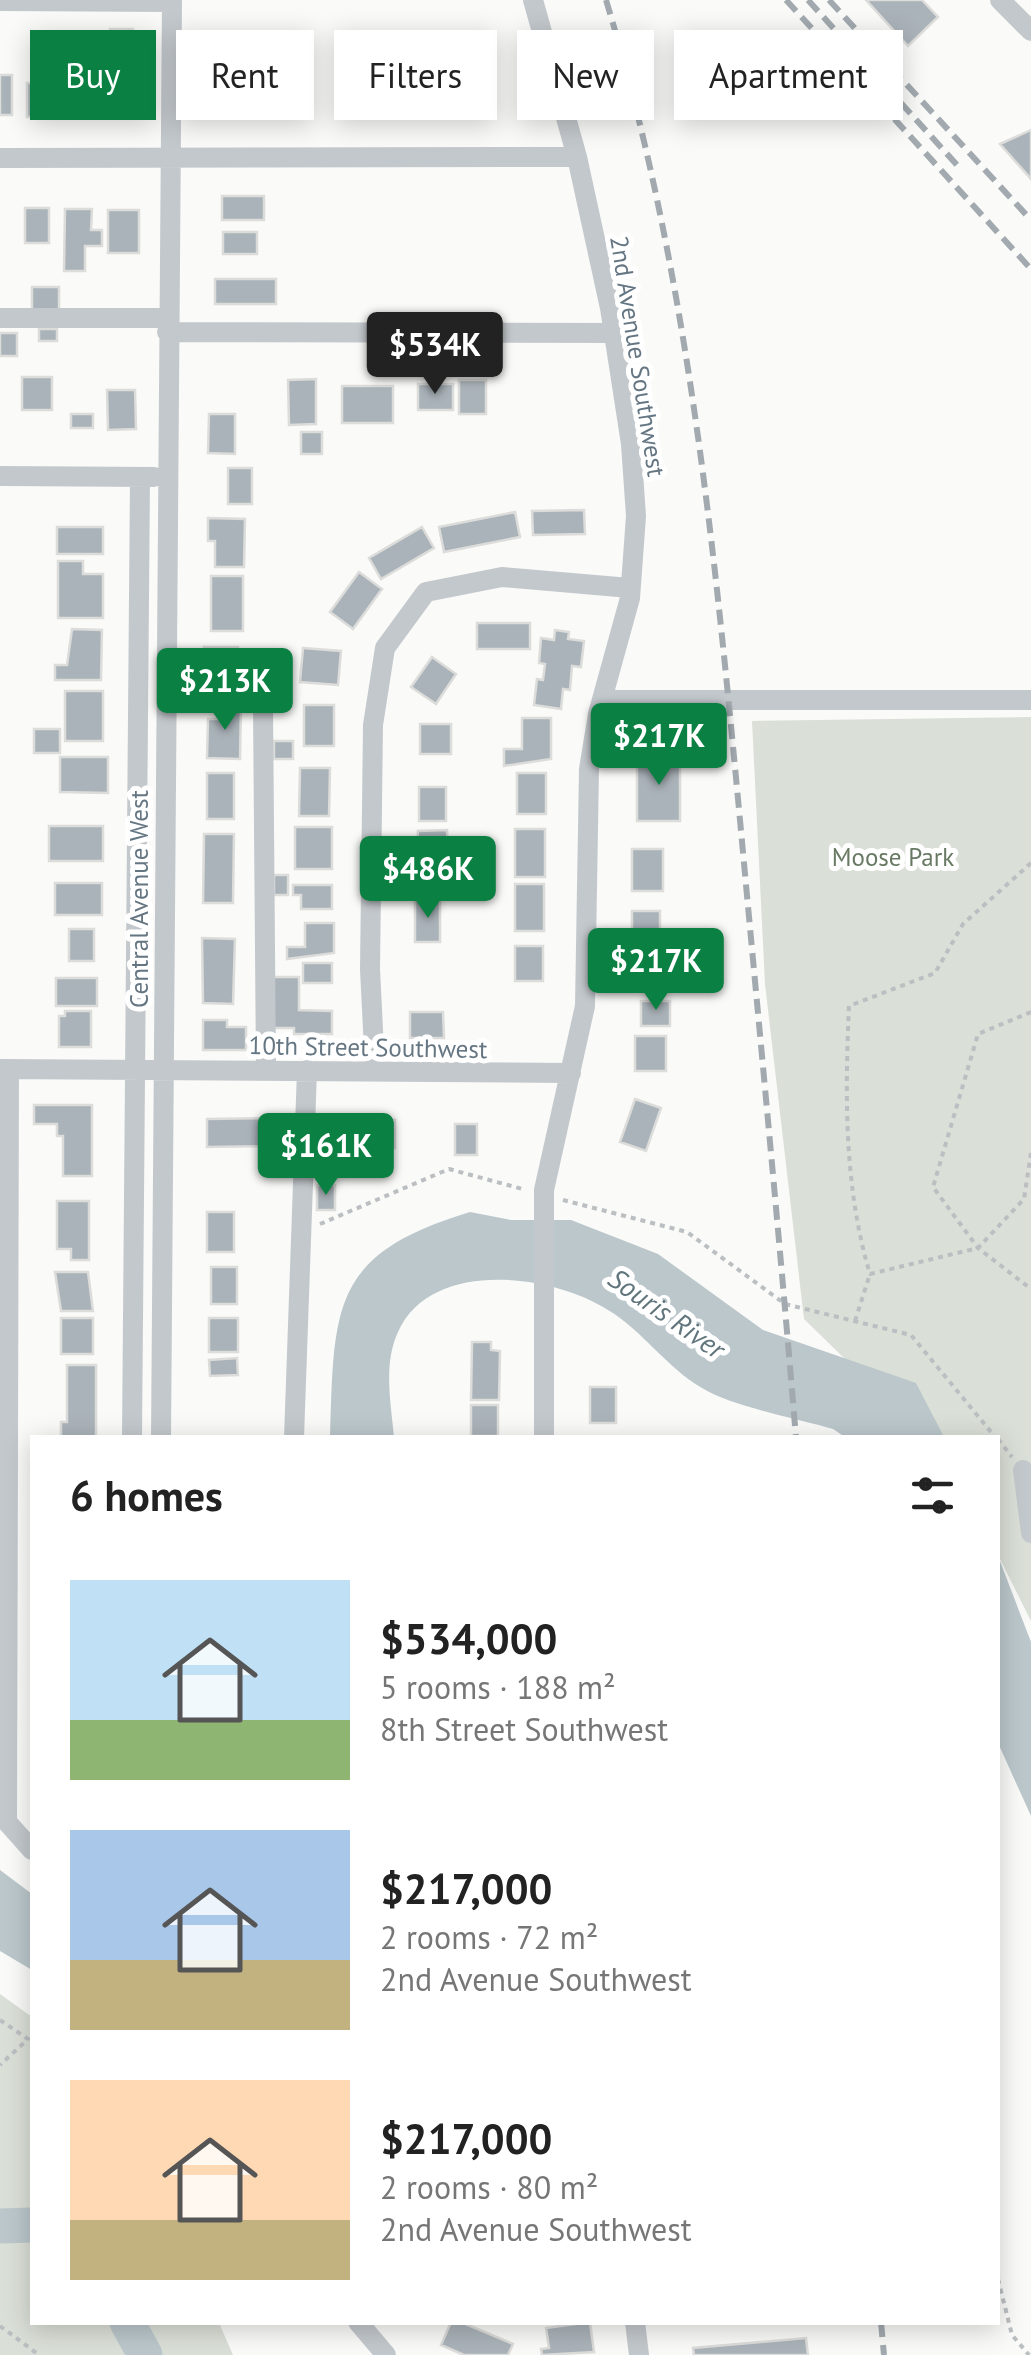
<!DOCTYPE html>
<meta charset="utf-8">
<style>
:root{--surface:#fff;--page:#f6f6f6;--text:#222;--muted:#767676;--accent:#0b8043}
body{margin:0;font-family:"PT Sans",sans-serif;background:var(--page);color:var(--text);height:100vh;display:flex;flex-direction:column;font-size:38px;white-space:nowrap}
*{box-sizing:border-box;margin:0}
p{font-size:32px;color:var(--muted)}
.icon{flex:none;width:55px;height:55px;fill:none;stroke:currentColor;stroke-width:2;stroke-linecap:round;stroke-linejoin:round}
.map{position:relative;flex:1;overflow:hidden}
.side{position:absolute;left:30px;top:1435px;width:970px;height:890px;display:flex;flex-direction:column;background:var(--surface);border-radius:0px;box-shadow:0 5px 25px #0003}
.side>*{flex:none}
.banner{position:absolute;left:30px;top:30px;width:972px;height:90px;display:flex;gap:20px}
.price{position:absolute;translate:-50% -85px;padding:0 22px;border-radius:10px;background:var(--accent);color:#fff;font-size:32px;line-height:65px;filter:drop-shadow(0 2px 5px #0008)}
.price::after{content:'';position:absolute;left:50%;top:60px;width:30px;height:22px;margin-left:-15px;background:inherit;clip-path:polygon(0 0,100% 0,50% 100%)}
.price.active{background:#222;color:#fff}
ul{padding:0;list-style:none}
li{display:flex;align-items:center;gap:30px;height:250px;padding:0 40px}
li span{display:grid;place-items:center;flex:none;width:280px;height:200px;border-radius:0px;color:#555}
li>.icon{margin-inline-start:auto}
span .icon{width:120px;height:120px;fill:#fffc;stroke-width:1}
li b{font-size:42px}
h2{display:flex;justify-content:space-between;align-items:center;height:120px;padding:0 40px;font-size:42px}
.pill{padding:0 35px;border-radius:0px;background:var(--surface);box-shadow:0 5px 25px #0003;font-size:35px;line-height:90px}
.pill.active{background:var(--accent);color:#fff}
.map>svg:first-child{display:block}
.green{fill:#dadfd7}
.water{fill:#bbc7cb}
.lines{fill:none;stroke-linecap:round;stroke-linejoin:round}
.river{stroke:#bbc7cb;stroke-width:35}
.building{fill:#aab3b9;stroke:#dcdcda;stroke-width:2.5}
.path{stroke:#bbbfc2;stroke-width:4;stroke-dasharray:5 5;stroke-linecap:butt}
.minor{stroke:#c3c8cc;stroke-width:20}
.rail{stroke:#a2aab0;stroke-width:6;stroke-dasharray:15 8;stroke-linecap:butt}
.labels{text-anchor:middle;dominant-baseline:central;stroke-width:10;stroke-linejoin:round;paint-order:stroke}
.street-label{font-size:25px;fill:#657683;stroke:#fff}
.park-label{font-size:25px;fill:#687a64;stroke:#fff}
.water-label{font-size:28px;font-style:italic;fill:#60757c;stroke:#fff}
</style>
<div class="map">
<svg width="1031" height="2355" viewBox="0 0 1031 2355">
<rect width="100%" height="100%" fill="#fafaf8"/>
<!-- green -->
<path class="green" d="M1031,717v904l-33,-66v-117l-73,-1 -121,-118 -39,-335 -13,-263z
M0,1994l32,23v305l187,1 14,32h-233z"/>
<!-- water -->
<path class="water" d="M470,1212l41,8h60l87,34 105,76 153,53 28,54h-99l-12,-8c-35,-10 -102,-23 -131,-41 -35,-20 -59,-57 -94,-78 -56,-36 -177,-52 -210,22 -15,32 -7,71 -4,105l-64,1c4,-132 1,-184 140,-226z
M998,1556l33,86v174l-33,-73z
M0,1870l32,24v76l-32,-19z"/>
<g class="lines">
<!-- river -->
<path class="river" d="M0,2226l32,-1
M127,2322l18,33"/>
</g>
<!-- building -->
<path class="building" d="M866,0h56l16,17 -30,29z
M110,29h23v40h-23z
M0,75h12v40h-12z
M68,78h26v36h-26z
M111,80h30v38h-30z
M27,83h27v34h-27z
M1031,130v49l-31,-35z
M222,196h42v24h-42z
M25,208h24v35h-24z
M65,209h27l-1,21h11v16h-17v25h-21z
M108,210h31v43h-31z
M223,232h34v22h-34z
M215,279h61v25h-61z
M32,287h27v24h-27z
M39,329h18v12h-18z
M0,333h17v23h-17z
M22,377h30v33h-30z
M316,379v45l-27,1 -1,-45z
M459,380h27v34h-27z
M418,384h35v26h-35z
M342,386h51v37h-51z
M107,390h28l1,39 -28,1z
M71,414h22v14h-22z
M209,414h26v40l-27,-1z
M301,432h21v22h-21z
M228,468h24v36h-24z
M584,510l1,24 -52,1 -1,-24z
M515,512l5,25 -76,15 -5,-25z
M208,518l37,1 -1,48h-29v-26h-7z
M57,527h46v27h-46z
M422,527l12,21 -53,31 -12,-21z
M58,561h25v13h20v44h-45z
M359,572l23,17 -29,40 -23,-17z
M211,576h32v55h-32z
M477,623h53v26h-53z
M72,629l30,1 -1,50h-46v-15h12z
M555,630l14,2 -1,7 16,2 -3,26 -9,-1 -2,24 -7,-1 -2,20 -27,-4 3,-26 6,1 2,-16 -6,-1 2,-25 13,2z
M204,647h34v30h-12v19h-22z
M303,648l38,3 -3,34 -38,-3z
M432,657l24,17 -20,30 -25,-17z
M65,691h38v50h-38z
M218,704h23l-1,55 -33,-1 1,-39h10z
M304,705h30v41h-30z
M522,718h29v41l-47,7v-17h18z
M420,724h31v30h-31z
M34,729h26v24h-26z
M274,741h19v18h-19z
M680,754v67h-43v-66z
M60,757h48v36l-48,-1z
M300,768h30l-1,48h-30z
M207,773h27v46h-27z
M517,773h29v41h-29z
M419,787h27v34h-27z
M49,826h54v35h-54z
M295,827h37v42h-37z
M515,829h30v48h-30z
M447,830l2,59 -35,1 4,-59z
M204,834h30l-1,69h-30z
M632,849h31v42h-31z
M274,875h14v20h-14z
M55,883h47v32h-47z
M515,884h29v47h-29z
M293,885h39v24h-31v-14h-8z
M415,900h25v42h-25z
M632,911h28v26h-28z
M305,923h29v30l-47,6v-12h18z
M69,929h25v32h-25z
M202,938l33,1 -2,65 -30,-1z
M515,946h28v35h-28z
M303,963h29v20h-29z
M273,977h26v33l33,1v23h-38v-6h-21z
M56,978h41v28h-41z
M641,1001h29v25h-29z
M65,1011h26v36h-32v-31h6z
M410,1012h33l1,26h-34z
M203,1020h24v7h19v23h-43z
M635,1036h31v35h-31z
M635,1099l26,9 -15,43 -26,-9z
M34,1105h58v71h-29v-40h-6v-12h-23z
M266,1118v28l-59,1v-28z
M369,1120h26v28h-26z
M319,1121h30v24h-30z
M455,1124h22v31h-22z
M317,1185h18v25h-18z
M57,1201h32v59h-18v-11h-14z
M207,1212h27v40h-27z
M211,1267h26v37h-26z
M55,1272h33l5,39h-32z
M61,1318h32v36h-32z
M209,1318h29v34h-29z
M472,1342h19v8l9,1 -1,49h-28z
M237,1358l1,17 -28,1 -1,-16z
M67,1365h29v73h-35v-16h6z
M590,1387h26v36h-26z
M471,1405h27v31h-27z
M451,2322h10l52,22 -5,11h-44l-23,-10z
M590,2322l4,30 -52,3 -1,-6 8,-1 -3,-20z
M806,2338l2,17h-114l-1,-7z"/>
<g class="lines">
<!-- path -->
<path class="path" d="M1031,863l-68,61 -28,49 -86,33c-4,90 -5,182 21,268l108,-26 46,-49 7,-46
M1031,1012l-53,22 -45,153 45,61 53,41
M563,1200l124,32 98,72 126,31 85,103
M320,1224l129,-55 77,21
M855,1321l15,-47
M998,1439l14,18
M0,2020l28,19 -28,26
M998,2279l14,56 17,20
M0,2326l39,29"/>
<!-- minor -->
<path class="minor" d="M533,0l44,157 33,151 21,136 5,72 -6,82 -32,116 -9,55 -4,237 -41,184v248
M1000,0l31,31
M0,1l172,1
M0,158l577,-1
M0,318h167
M167,332l447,1
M0,476l154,1
M602,700h429
M263,706l3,364
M0,1069l571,4
M9,1069l-2,753 25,28
M375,1070l-5,-101 3,-244 12,-77 41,-56 76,-15 128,11
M132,1438l8,-961
M161,1438l11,-1438
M294,1438l13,-368
M1023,1470l8,63
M358,2322l28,33
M635,2322l4,33"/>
<!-- rail -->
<path class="rail" d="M606,0c81,266 108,544 134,820 19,206 39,411 56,618
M786,0l245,269
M808,0l149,165
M829,0l202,220
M881,2322l3,33"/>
</g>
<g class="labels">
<!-- street labels -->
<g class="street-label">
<text transform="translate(638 356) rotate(81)">2nd Avenue Southwest</text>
<text transform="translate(139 899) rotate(-90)">Central Avenue West</text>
<text transform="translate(368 1047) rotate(1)">10th Street Southwest</text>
</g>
<!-- park labels -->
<g class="park-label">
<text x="893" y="857">Moose Park</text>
</g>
<!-- water labels -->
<g class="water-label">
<text transform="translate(667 1313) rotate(35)">Souris River</text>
</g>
</g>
</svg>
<b class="price active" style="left:435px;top:397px">$534K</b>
<b class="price" style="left:225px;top:733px">$213K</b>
<b class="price" style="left:659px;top:788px">$217K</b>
<b class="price" style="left:428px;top:921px">$486K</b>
<b class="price" style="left:656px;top:1013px">$217K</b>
<b class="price" style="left:326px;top:1198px">$161K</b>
<div class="banner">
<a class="pill active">Buy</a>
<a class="pill">Rent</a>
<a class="pill">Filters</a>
<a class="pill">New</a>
<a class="pill">Apartment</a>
</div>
<section class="side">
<h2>6 homes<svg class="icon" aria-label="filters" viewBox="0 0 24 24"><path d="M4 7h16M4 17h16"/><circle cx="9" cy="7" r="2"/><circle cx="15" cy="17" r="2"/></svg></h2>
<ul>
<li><span style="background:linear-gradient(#bfe0f5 70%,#8fb573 0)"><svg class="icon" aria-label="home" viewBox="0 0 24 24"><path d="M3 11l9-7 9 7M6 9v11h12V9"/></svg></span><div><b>$534,000</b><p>5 rooms · 188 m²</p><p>8th Street Southwest</p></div></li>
<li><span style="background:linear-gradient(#a9c7e8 65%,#c2b280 0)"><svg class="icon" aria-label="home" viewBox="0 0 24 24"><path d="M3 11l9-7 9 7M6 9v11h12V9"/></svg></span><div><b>$217,000</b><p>2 rooms · 72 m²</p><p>2nd Avenue Southwest</p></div></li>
<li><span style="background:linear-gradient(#ffd9b3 70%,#c2b280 0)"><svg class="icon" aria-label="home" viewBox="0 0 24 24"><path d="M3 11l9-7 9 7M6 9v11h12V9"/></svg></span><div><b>$217,000</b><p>2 rooms · 80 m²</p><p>2nd Avenue Southwest</p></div></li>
</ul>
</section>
</div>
